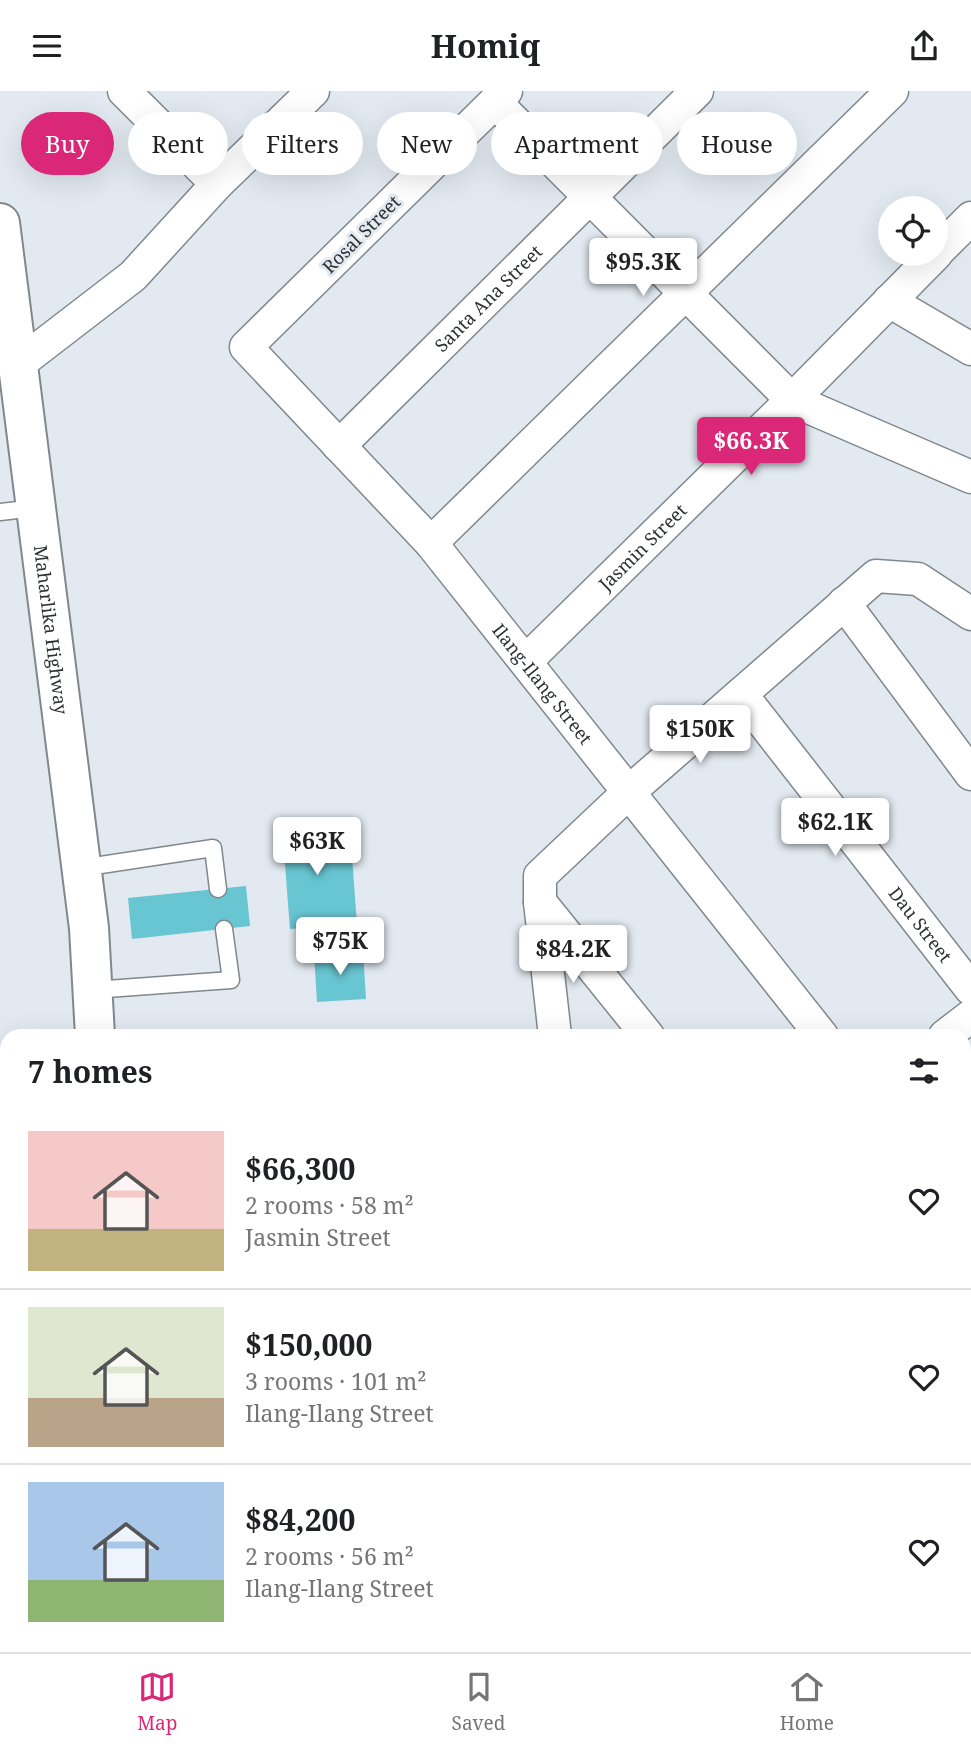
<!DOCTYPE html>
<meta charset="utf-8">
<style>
:root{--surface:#fff;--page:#f6f6f6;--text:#202124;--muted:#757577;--line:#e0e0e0;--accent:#db2777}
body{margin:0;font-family:"Noto Serif",serif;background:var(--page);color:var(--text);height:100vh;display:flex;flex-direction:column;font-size:26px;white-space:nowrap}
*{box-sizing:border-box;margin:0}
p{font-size:23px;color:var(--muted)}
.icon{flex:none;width:38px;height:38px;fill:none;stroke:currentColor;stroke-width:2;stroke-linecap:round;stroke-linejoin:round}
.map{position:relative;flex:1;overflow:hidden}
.sheet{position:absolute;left:0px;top:938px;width:971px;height:623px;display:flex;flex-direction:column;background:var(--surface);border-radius:21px 21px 0 0;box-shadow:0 7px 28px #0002}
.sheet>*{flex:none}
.guide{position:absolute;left:21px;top:21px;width:929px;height:63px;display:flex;gap:14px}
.fabs{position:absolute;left:878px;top:105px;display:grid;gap:14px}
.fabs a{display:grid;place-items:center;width:70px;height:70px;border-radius:50%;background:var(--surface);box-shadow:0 7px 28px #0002;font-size:35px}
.price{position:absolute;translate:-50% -60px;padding:0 16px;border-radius:7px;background:#fff;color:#222;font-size:23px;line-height:46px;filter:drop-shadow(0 2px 4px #0008)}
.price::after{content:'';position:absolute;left:50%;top:42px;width:21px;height:16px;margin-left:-10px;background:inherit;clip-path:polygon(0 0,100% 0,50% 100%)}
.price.current{background:var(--accent);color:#fff}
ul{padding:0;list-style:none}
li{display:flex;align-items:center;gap:21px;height:175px;padding:0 28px}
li+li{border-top:2px solid var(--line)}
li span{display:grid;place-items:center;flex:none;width:196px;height:140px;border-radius:0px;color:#555}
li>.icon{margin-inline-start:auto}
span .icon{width:84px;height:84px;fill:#fffc;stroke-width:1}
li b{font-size:30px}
h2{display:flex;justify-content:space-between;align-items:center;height:84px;padding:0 28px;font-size:30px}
.chip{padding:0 24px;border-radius:32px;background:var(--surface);box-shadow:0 7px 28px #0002;font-size:24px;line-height:63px}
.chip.current{background:var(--accent);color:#fff}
header{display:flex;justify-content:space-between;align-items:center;height:91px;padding:0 28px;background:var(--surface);font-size:32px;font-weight:700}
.dock{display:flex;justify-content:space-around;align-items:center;height:98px;border-top:2px solid var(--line);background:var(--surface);font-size:19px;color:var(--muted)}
.dock a{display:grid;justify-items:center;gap:4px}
.dock .current{color:var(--accent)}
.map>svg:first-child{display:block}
.building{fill:#68c5d2}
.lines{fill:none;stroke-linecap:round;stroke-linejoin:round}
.service-casing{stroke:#81888d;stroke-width:19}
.minor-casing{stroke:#81888d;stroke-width:35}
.primary-casing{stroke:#81888d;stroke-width:42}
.service{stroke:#fff;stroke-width:16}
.minor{stroke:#fff;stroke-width:32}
.primary{stroke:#fff;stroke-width:38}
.labels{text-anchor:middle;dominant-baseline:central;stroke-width:6;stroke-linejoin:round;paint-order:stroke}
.street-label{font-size:18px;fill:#2f3234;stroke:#e2e9f0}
</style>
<header><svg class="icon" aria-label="menu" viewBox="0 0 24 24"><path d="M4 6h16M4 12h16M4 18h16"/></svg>Homiq<svg class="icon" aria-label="share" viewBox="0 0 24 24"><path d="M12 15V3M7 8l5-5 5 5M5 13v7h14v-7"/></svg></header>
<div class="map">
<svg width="971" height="1561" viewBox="0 0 971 1561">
<rect width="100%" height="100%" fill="#e2e9f0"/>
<!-- building -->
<path class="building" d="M328,731l2,23 21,-2 6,81 -67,5 -6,-77h-7l-2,-26z
M246,795l4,40 -118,13 -4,-41z
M363,860l3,48 -49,3 -3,-48z
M174,1554h130v7h-131z"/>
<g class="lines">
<!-- service casing -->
<g class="service-casing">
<path id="service" d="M0,421l35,-4
M81,777l132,-20 5,41
M93,899l138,-10 -7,-51"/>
</g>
<!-- minor casing -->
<g class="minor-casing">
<g id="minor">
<path d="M124,0l93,93"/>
<path id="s1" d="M506,0l-260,256 185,196 391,493"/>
<path d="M495,11l297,298 179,77"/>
<path d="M936,162l35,-35"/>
<path d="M889,210l82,48"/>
<path d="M16,275l117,-90 84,-92 96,-93"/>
<path id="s2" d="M339,355l358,-355"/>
<path d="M431,452l461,-452"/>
<path d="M844,512l127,171"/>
<path id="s3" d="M526,570l266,-261 144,-146"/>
<path id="s4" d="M741,603l230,295"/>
<path d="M540,811l108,134"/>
<path d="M555,945l-15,-134v-26l90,-85 246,-215 42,3 53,35"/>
<path d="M945,945l26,-20"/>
<path d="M0,1446l7,1"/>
<path d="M313,1554v7"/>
<path d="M585,1561l14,-7"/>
<path d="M874,1561l13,-7"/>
</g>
</g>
<!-- primary casing -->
<g class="primary-casing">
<g id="primary">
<path id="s5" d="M0,132l89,705 6,108"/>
<path d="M109,1561v-7"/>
</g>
</g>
<!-- service -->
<use href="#service" class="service"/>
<!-- minor -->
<use href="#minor" class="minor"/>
<!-- primary -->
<use href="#primary" class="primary"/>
</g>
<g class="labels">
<!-- street labels -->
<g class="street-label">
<text transform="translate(361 143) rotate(-45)">Rosal Street</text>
<text stroke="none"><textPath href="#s2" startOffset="210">Santa Ana Street</textPath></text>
<text stroke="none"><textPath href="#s3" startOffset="163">Jasmin Street</textPath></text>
<text stroke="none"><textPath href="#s5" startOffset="410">Maharlika Highway</textPath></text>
<text stroke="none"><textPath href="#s1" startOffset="814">Ilang-Ilang Street</textPath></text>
<text stroke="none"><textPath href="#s4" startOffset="292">Dau Street</textPath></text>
</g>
</g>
</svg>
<div class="fabs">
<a><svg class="icon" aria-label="locate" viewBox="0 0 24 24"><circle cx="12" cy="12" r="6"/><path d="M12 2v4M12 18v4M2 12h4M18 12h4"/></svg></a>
</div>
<b class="price" style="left:643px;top:207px">$95.3K</b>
<b class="price current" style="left:751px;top:386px">$66.3K</b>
<b class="price" style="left:700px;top:674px">$150K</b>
<b class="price" style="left:835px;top:767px">$62.1K</b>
<b class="price" style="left:317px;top:786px">$63K</b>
<b class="price" style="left:340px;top:886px">$75K</b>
<b class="price" style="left:573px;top:894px">$84.2K</b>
<div class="guide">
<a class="chip current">Buy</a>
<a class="chip">Rent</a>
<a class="chip">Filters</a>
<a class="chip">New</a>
<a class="chip">Apartment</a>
<a class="chip">House</a>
</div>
<section class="sheet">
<h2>7 homes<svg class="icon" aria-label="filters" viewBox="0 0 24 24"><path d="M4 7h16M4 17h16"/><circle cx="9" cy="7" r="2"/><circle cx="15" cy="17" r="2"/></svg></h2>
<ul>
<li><span style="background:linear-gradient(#f6c9c9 70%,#c2b280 0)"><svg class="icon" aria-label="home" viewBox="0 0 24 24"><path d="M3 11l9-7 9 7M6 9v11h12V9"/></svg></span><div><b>$66,300</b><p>2 rooms · 58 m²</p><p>Jasmin Street</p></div><svg class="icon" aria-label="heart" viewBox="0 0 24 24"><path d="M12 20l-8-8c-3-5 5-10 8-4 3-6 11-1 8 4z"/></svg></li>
<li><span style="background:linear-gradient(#dfe7d0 65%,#b9a48a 0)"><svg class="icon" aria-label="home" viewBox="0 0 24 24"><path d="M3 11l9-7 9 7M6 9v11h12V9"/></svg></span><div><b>$150,000</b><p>3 rooms · 101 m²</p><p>Ilang-Ilang Street</p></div><svg class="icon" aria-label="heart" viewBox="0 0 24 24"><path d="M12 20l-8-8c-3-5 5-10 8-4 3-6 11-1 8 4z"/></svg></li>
<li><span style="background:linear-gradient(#a9c7e8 70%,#8fb573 0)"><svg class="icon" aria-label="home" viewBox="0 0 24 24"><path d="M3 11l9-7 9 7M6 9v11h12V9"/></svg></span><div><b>$84,200</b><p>2 rooms · 56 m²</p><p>Ilang-Ilang Street</p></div><svg class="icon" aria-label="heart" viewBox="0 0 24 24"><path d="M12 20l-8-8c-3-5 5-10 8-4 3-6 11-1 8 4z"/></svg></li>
</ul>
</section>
</div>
<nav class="dock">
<a class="current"><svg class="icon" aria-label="map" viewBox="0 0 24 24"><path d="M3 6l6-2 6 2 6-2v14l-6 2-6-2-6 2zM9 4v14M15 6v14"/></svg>Map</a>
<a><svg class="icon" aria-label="saved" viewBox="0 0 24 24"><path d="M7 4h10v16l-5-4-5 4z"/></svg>Saved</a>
<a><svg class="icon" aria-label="home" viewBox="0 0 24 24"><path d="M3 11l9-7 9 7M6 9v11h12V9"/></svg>Home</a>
</nav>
